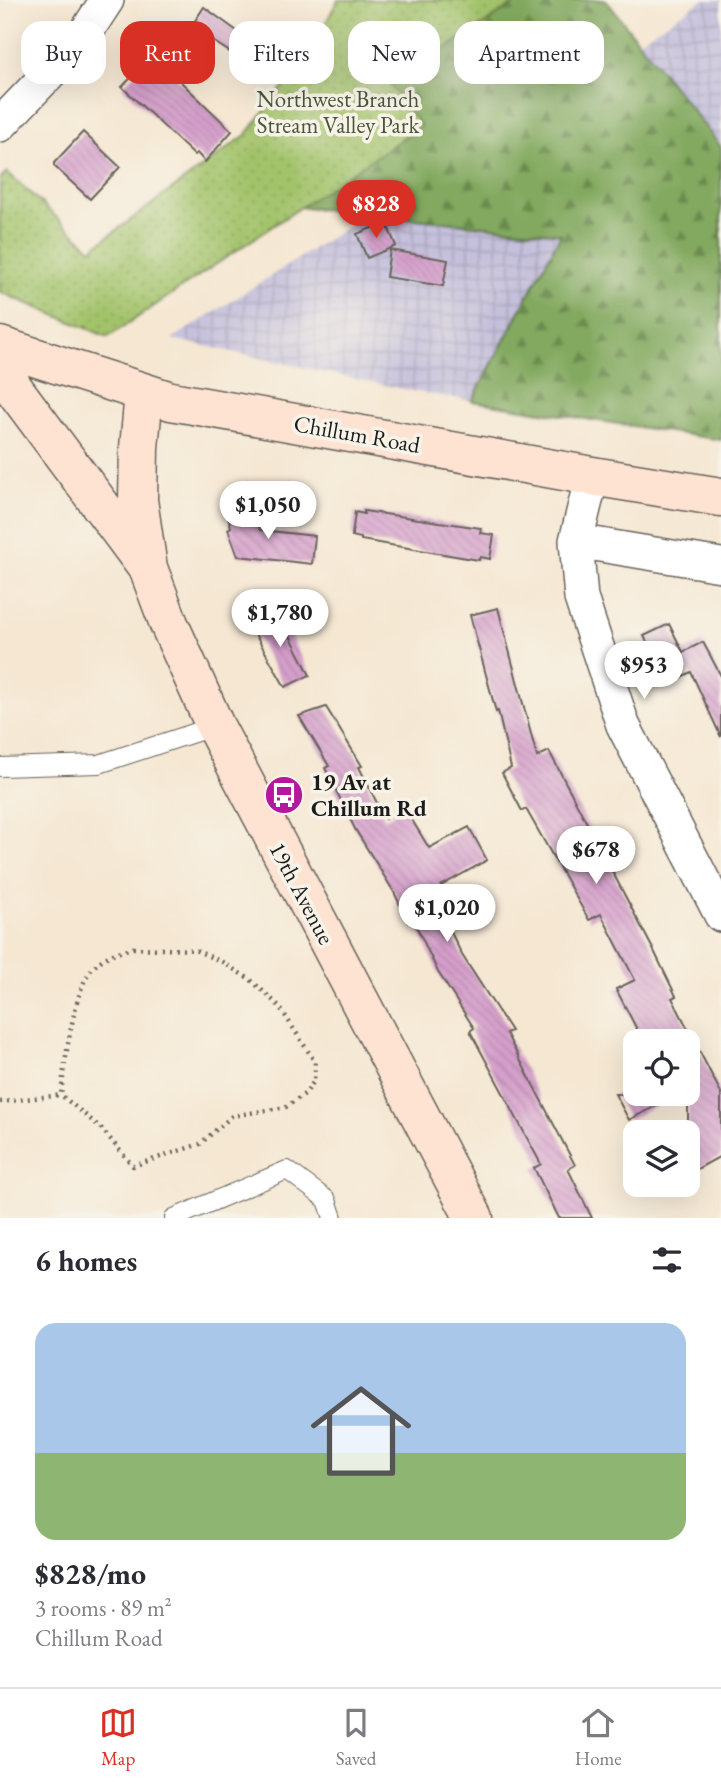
<!DOCTYPE html>
<meta charset="utf-8">
<style>
:root{--surface:#fff;--page:#f7f7f7;--text:#2b2b33;--muted:#7c7c81;--line:#e1e1e2;--accent:#d93025}
body{margin:0;font-family:"EB Garamond",serif;background:var(--page);color:var(--text);height:100vh;display:flex;flex-direction:column;font-size:26px;white-space:nowrap}
*{box-sizing:border-box;margin:0}
p{font-size:23px;color:var(--muted)}
.icon{flex:none;width:38px;height:38px;fill:none;stroke:currentColor;stroke-width:2;stroke-linecap:round;stroke-linejoin:round}
.map{position:relative;height:1218px;overflow:hidden}
.panel{display:flex;flex-direction:column;background:var(--surface);flex:1}
.panel>*{flex:none}
.banner{position:absolute;left:21px;top:21px;width:679px;height:63px;display:flex;gap:14px}
.tools{position:absolute;left:623px;top:1029px;display:grid;gap:14px}
.tools a{display:grid;place-items:center;width:77px;height:77px;border-radius:14px;background:var(--surface);box-shadow:0 7px 28px #0002;font-size:35px}
.price{position:absolute;translate:-50% -60px;padding:0 16px;border-radius:24px;background:#fff;color:#222;font-size:23px;line-height:46px;filter:drop-shadow(0 2px 4px #0008)}
.price::after{content:'';position:absolute;left:50%;top:42px;width:21px;height:16px;margin-left:-10px;background:inherit;clip-path:polygon(0 0,100% 0,50% 100%)}
.price.on{background:var(--accent);color:#fff}
ul{padding:0;list-style:none}
li{display:grid;align-content:center;gap:14px;height:371px;padding:0 35px}
li+li{border-top:2px solid var(--line)}
li span{display:grid;place-items:center;height:217px;border-radius:21px;color:#555}
li>.icon{margin-inline-start:auto}
span .icon{width:126px;height:126px;fill:#fffc;stroke-width:1}
li b{font-size:30px}
h2{display:flex;justify-content:space-between;align-items:center;height:84px;padding:0 35px;font-size:30px}
.tag{padding:0 24px;border-radius:21px;background:var(--surface);box-shadow:0 7px 28px #0002;font-size:24px;line-height:63px}
.tag.on{background:var(--accent);color:#fff}
.dock{display:flex;justify-content:space-around;align-items:center;height:98px;border-top:2px solid var(--line);background:var(--surface);font-size:19px;color:var(--muted)}
.dock a{display:grid;justify-items:center;gap:4px}
.dock .on{color:var(--accent)}
.map>svg:first-child{display:block}
.industrial{fill:url(#industrial-grid)}
.forest{fill:url(#forest-firs);stroke:#4f623e;stroke-width:2}
.park{fill:url(#park-dots);stroke:#607044;stroke-width:2}
.building{fill:url(#building-back-hatch)}
.lines{fill:none;stroke-linecap:round;stroke-linejoin:round}
.lane-casing{stroke:#68635c;stroke-width:20}
.street-casing{stroke:#68635c;stroke-width:36}
.secondary-casing{stroke:#68635c;stroke-width:41}
.path{stroke:#68635c;stroke-width:4.5;stroke-dasharray:2 5;stroke-linecap:butt}
.lane{stroke:#fff;stroke-width:18}
.street{stroke:#fff;stroke-width:33}
.secondary{stroke:#fee3d2;stroke-width:38}
.labels{text-anchor:middle;dominant-baseline:central;stroke-width:7;stroke-linejoin:round;paint-order:stroke}
.park-label{font-size:23px;fill:#4b5638;stroke:#f7f3e8}
.street-label{font-size:23px;fill:#1c1c1c;stroke:#f7f3e8}
.poi-label{font-size:23px;font-weight:bold;fill:#1c1c1c;stroke:#f7f3e8;text-anchor:start}
</style>
<div class="map">
<svg width="721" height="1218" viewBox="0 0 721 1218">
<defs>
<pattern id="industrial-grid" width="8" height="8" patternUnits="userSpaceOnUse" patternTransform="scale(1.75)"><rect width="8" height="8" fill="#c5c0db"/><path d="M0 4h8M4 0v8" fill="none" stroke="#a9a4bb"/></pattern>
<pattern id="forest-firs" width="22" height="20" patternUnits="userSpaceOnUse" patternTransform="scale(1.75)"><rect width="22" height="20" fill="#82a95f"/><path d="M5 1l3.5 6h-7zM16 11l3.5 6h-7z" fill="#6a894e"/></pattern>
<pattern id="park-dots" width="8" height="8" patternUnits="userSpaceOnUse" patternTransform="scale(1.75)"><rect width="8" height="8" fill="#a3c36b"/><path d="M2 2h.1M6 6h.1" fill="none" stroke="#8ca75c" stroke-width="1.8" stroke-linecap="round"/></pattern>
<pattern id="building-back-hatch" width="6" height="6" patternUnits="userSpaceOnUse" patternTransform="scale(1.75)"><rect width="6" height="6" fill="#d59fcb"/><path d="M-1 5l2 2M0 0l6 6M5-1l2 2" fill="none" stroke="#b688ae"/></pattern>
</defs>
<rect width="100%" height="100%" fill="#f7f3e8"/>
<filter id="ink" filterUnits="userSpaceOnUse"><feTurbulence type="fractalNoise" baseFrequency=".0143" numOctaves="2"/><feDisplacementMap in="SourceGraphic" scale="14" xChannelSelector="R" yChannelSelector="G"/><feConvolveMatrix kernelMatrix="1 2 1 2 8 2 1 2 1" color-interpolation-filters="sRGB"/></filter>
<filter id="wash" filterUnits="userSpaceOnUse"><feTurbulence type="fractalNoise" baseFrequency=".00686" numOctaves="4" result="noise"/><feDisplacementMap in="SourceGraphic" scale="28" xChannelSelector="R" yChannelSelector="G"/><feGaussianBlur stdDeviation="1.57" result="paint"/><feColorMatrix in="noise" values="0 0 0 0 0 0 0 0 0 0 0 0 0 0 0 0 0 1.4 0 .05"/><feComposite in="paint" operator="in"/></filter>
<g filter="url(#wash)">
<rect width="100%" height="100%" fill="#f5e7d2"/>
<!-- industrial -->
<path class="industrial" d="M703,0h18v440l-304,-48 -245,-53z"/>
<!-- forest -->
<path class="forest" d="M520,0h86l115,147v293l-249,-39 89,-167 -261,-27 121,-81 -32,-41z"/>
<!-- park -->
<path class="park" d="M338,0h182l-130,85 31,41 -313,211 -108,-45v-113l7,-7 84,77 156,-115 64,-84z"/>
<g id="blocks">
<!-- building -->
<path class="building" d="M204,7l77,56 -11,15 -79,-51z
M153,55l79,76 -27,31 -8,-9 -3,2 -72,-68z
M83,132l37,35 -30,32 -36,-33v-3z
M386,222l10,24 -29,12 -10,-24z
M390,250l58,10 -5,26 -57,-9z
M252,507l8,23 55,6 -3,28 -74,-8 -10,-27 3,-2 -3,-11z
M364,511l117,17 -1,5 14,2 -4,24 -10,-2 -1,3 -118,-20v-2l-9,-2 3,-24 9,2z
M498,608l39,149 12,-6 105,200 22,45 -4,2 49,95v63l-33,18v-133h-45l-27,-52 19,-9 -34,-66 -12,6 -63,-111 -4,2 -20,-38 9,-5 -13,-57 -2,1 -26,-97z
M277,610l33,65 -25,12 -35,-62z
M669,624l14,28 20,-10 18,34v61l-30,-65 -24,12 -23,-48z
M326,707l36,59 -3,1 26,52 19,-12 25,41 40,-21 18,33 -46,26 4,8 -10,5 27,56 49,76 -5,2 69,132 -7,4 24,49h-33l-25,-50 7,-4 -71,-133 4,-3 -36,-56 -25,-53 -5,3 -14,-30 -39,-63 -30,-61 4,-2 -30,-50z
M615,1094h64l-50,26z"/>
</g>
</g>
<g filter="url(#ink)">
<use href="#blocks" fill-opacity="0" stroke="#68635c" stroke-width="2"/>
<g class="lines">
<!-- lane casing -->
<g class="lane-casing">
<path id="lane" d="M0,767l99,-3 116,-38
M174,1218l113,-48 40,30 6,18"/>
</g>
<!-- street casing -->
<g class="street-casing">
<path id="street" d="M0,125l81,-85 26,-40
M592,476l-16,65 5,57 42,127 98,190
M576,541l145,24"/>
</g>
<!-- secondary casing -->
<g class="secondary-casing">
<path id="secondary" d="M0,346l171,55 421,75 129,21
M0,366l14,23 131,176
M144,393l-5,55 -1,52 10,68 21,56 46,102 259,492"/>
</g>
<!-- path -->
<path class="path" d="M133,948l62,2 27,12 29,18 28,26 36,56 -1,19 -8,12 -20,14 -54,9 -32,28 -67,22 -32,-38 -40,-33c3,-28 13,-105 30,-125 12,-14 25,-18 42,-22z
M0,1102l61,-7"/>
<!-- lane -->
<use href="#lane" class="lane"/>
<!-- street -->
<use href="#street" class="street"/>
<!-- secondary -->
<use href="#secondary" class="secondary"/>
</g>
</g>
<!-- icons -->
<defs>
<g id="bus-disc" transform="scale(2.0125)"><circle r="9.5" fill="#b5179e" stroke="#f7f3e8"/><path d="M-5-6H5V4H4V6H2V4H-2V6H-4V4H-5ZM-3.5-4V0h7V-4ZM-3.5 1.2v1.5H-2V1.2ZM2 1.2v1.5H3.5V1.2Z" fill="#fff"/></g>
</defs>
<g fill-rule="evenodd">
<use href="#bus-disc" x="284" y="795"/>
</g>
<g class="labels">
<!-- park labels -->
<g class="park-label">
<text x="338" y="99">Northwest Branch<tspan x="338" dy="26">Stream Valley Park</tspan></text>
</g>
<!-- street labels -->
<g class="street-label">
<text transform="translate(357 434) rotate(10)">Chillum Road</text>
<text transform="translate(302 893) rotate(62)">19th Avenue</text>
</g>
<!-- poi labels -->
<g class="poi-label">
<text x="311" y="782">19 Av at<tspan x="311" dy="26">Chillum Rd</tspan></text>
</g>
</g>
</svg>
<div class="tools">
<a><svg class="icon" aria-label="locate" viewBox="0 0 24 24"><circle cx="12" cy="12" r="6"/><path d="M12 2v4M12 18v4M2 12h4M18 12h4"/></svg></a>
<a><svg class="icon" aria-label="layers" viewBox="0 0 24 24"><path d="M12 4l9 5-9 5-9-5zM3 14l9 5 9-5"/></svg></a>
</div>
<b class="price on" style="left:376px;top:240px">$828</b>
<b class="price" style="left:268px;top:541px">$1,050</b>
<b class="price" style="left:280px;top:649px">$1,780</b>
<b class="price" style="left:644px;top:701px">$953</b>
<b class="price" style="left:596px;top:886px">$678</b>
<b class="price" style="left:447px;top:944px">$1,020</b>
<div class="banner">
<a class="tag">Buy</a>
<a class="tag on">Rent</a>
<a class="tag">Filters</a>
<a class="tag">New</a>
<a class="tag">Apartment</a>
</div>
</div>
<section class="panel">
<h2>6 homes<svg class="icon" aria-label="filters" viewBox="0 0 24 24"><path d="M4 7h16M4 17h16"/><circle cx="9" cy="7" r="2"/><circle cx="15" cy="17" r="2"/></svg></h2>
<ul>
<li><span style="background:linear-gradient(#a9c7e8 60%,#8fb573 0)"><svg class="icon" aria-label="home" viewBox="0 0 24 24"><path d="M3 11l9-7 9 7M6 9v11h12V9"/></svg></span><div><b>$828/mo</b><p>3 rooms · 89 m²</p><p>Chillum Road</p></div></li>
</ul>
</section>
<nav class="dock">
<a class="on"><svg class="icon" aria-label="map" viewBox="0 0 24 24"><path d="M3 6l6-2 6 2 6-2v14l-6 2-6-2-6 2zM9 4v14M15 6v14"/></svg>Map</a>
<a><svg class="icon" aria-label="saved" viewBox="0 0 24 24"><path d="M7 4h10v16l-5-4-5 4z"/></svg>Saved</a>
<a><svg class="icon" aria-label="home" viewBox="0 0 24 24"><path d="M3 11l9-7 9 7M6 9v11h12V9"/></svg>Home</a>
</nav>
